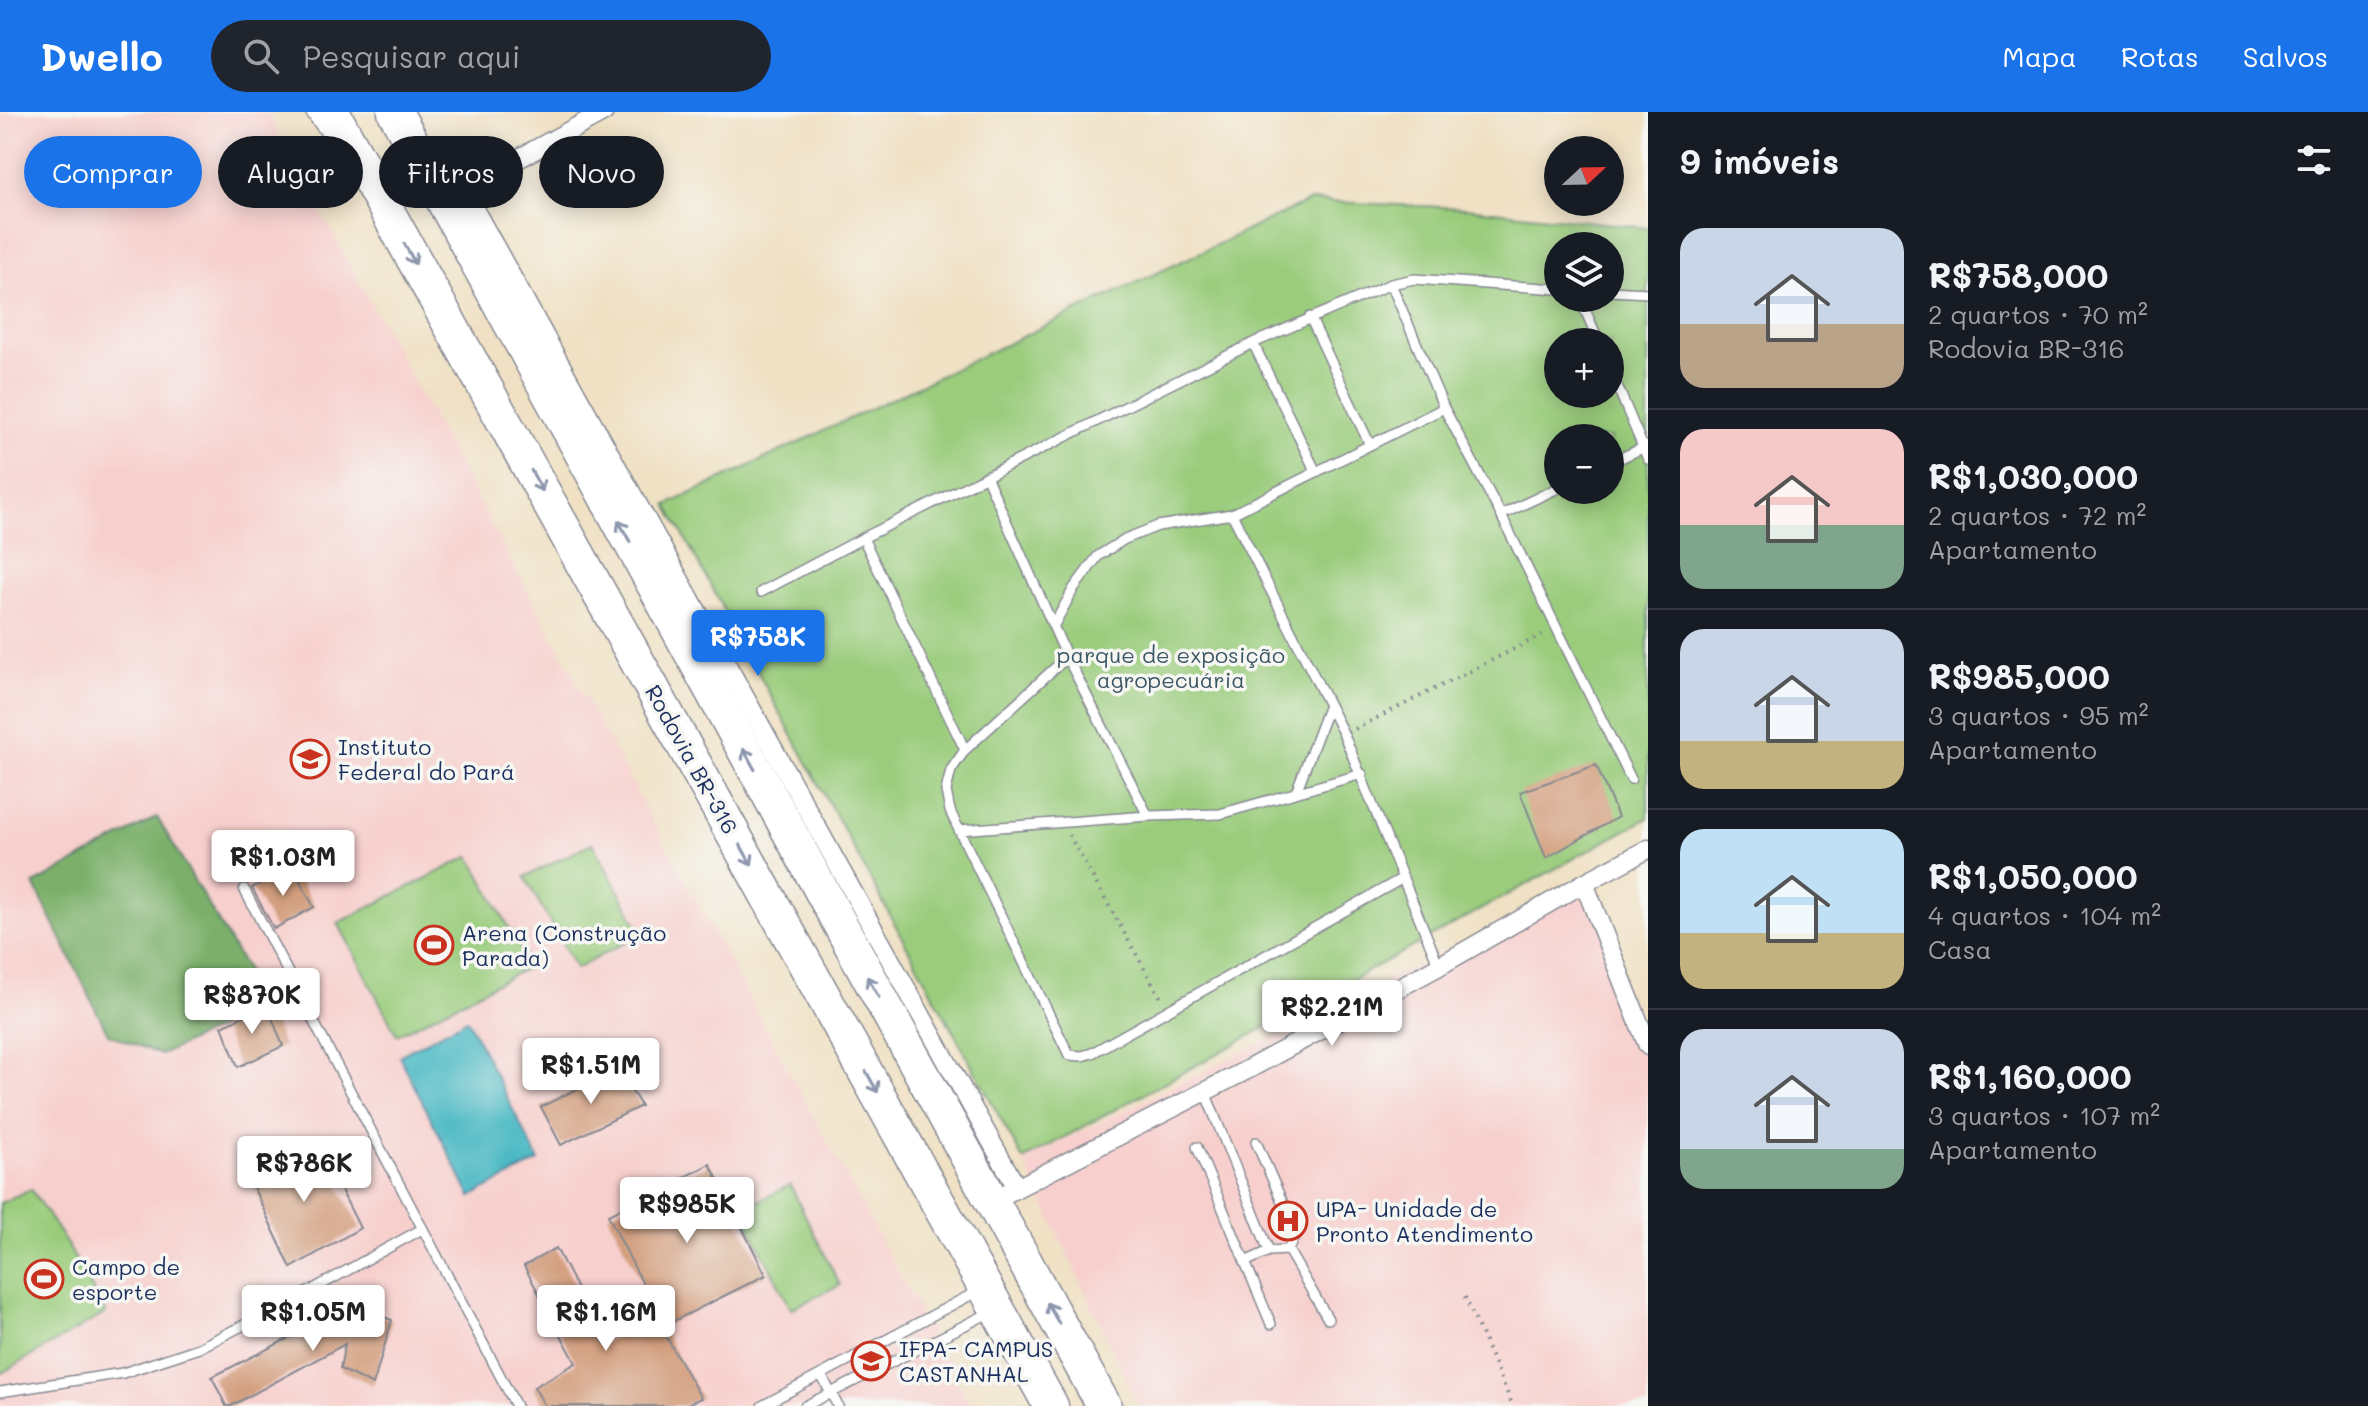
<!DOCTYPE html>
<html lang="pt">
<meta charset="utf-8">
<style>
:root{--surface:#171b24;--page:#20242c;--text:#f1f3f6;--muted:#9ea1a6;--line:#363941;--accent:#1a73e8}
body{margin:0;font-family:Mali,sans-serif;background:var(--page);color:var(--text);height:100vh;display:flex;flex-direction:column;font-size:30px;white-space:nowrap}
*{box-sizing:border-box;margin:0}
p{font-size:26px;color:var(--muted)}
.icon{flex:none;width:44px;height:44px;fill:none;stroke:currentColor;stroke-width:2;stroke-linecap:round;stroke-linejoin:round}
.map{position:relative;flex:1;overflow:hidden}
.details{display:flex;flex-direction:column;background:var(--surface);width:720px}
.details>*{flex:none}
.banner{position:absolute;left:24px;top:24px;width:760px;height:72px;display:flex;gap:16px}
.needle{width:52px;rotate:68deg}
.fabs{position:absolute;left:1544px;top:24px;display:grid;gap:16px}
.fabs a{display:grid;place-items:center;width:80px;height:80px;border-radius:50%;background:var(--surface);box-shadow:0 4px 20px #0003;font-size:40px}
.price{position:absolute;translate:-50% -68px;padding:0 18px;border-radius:8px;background:#fff;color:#222;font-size:26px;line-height:52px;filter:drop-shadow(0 2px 4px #0008)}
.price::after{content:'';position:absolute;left:50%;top:48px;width:24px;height:18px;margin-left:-12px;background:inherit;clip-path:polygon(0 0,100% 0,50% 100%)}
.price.active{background:var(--accent);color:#fff}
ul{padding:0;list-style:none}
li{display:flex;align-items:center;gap:24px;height:200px;padding:0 32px}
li+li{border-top:2px solid var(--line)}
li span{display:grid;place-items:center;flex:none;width:224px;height:160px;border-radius:24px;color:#555}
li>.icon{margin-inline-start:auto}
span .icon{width:96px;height:96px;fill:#fffc;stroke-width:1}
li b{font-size:34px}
h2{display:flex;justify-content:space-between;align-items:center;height:96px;padding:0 32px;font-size:34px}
.tag{padding:0 28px;border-radius:36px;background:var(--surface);box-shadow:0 4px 20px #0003;font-size:28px;line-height:72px}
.tag.active{background:var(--accent);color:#fff}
header{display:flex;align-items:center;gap:48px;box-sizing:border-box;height:112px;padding:0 40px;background:var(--accent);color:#fff}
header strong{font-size:38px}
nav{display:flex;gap:44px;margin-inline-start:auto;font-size:28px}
.search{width:560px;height:72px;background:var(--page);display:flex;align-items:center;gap:20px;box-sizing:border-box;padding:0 28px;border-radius:44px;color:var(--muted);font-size:30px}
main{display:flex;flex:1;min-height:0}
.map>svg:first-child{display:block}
.built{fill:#f7d0ce}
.green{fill:#9acc7b;stroke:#5a7e6c;stroke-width:2;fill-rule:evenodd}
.forest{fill:#7bb06b;stroke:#4b7064;stroke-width:2}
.water{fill:#4bb9c4;stroke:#337491;stroke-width:2}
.building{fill:#d39f7f}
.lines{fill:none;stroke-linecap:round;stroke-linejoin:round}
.lane-casing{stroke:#868891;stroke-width:12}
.street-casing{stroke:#868891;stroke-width:21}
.highway-casing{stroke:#868891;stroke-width:37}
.path{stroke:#868891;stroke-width:4;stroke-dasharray:2 6;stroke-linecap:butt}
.lane{stroke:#fff;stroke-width:9}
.street{stroke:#fff;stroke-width:18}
.highway{stroke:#fff;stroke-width:34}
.oneway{stroke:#8d97ae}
.labels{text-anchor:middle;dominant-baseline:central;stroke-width:7;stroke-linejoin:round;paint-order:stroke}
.park-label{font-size:22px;fill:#3b5665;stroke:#f6f6f2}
.poi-label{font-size:22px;fill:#1b2f5e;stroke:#f6f6f2;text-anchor:start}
.street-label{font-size:22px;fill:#1b2f5e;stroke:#f6f6f2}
</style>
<header>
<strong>Dwello</strong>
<div class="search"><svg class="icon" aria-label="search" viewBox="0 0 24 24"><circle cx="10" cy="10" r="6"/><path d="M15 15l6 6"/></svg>Pesquisar aqui</div>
<nav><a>Mapa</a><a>Rotas</a><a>Salvos</a></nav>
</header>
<main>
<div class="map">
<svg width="1648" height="1294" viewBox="0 0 1648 1294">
<rect width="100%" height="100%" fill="#f6f6f2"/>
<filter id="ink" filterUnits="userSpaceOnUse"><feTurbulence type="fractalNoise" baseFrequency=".0125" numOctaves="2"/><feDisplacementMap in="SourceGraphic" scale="16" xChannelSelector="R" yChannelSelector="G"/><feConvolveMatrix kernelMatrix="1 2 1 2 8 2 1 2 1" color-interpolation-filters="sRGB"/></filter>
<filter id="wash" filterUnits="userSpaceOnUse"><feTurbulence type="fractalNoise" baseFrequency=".006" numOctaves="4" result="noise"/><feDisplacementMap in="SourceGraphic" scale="32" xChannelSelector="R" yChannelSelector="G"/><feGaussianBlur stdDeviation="1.8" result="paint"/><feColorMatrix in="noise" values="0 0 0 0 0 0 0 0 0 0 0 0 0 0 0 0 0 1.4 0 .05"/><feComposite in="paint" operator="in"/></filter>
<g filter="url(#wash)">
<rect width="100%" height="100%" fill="#f0e1c4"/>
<!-- built -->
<path class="built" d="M0,0h267l704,1294h-971z
M1584,771l64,163v360h-509l-116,-246z"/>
<!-- green -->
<path class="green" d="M1309,89l156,7 183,20v590l-625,342 -356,-655zM1558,134h52v52h-52zM1558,230h52v52h-52zM1558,326h52v52h-52z
M592,731l50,90 -66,36 -51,-92z
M470,744l60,110 -133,69 -59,-112z
M790,1073l50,100 -49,24 -50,-99z
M31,1077l37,57 38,67 -106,61v-171z"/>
<!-- forest -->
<path class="forest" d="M157,705l110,188 -106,50 -53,-21 -74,-150z"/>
<!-- water -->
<path class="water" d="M467,907l72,142 -68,36 -72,-141z"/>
<g id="blocks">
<!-- building -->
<path class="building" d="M1596,653l22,52 -72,41 -26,-66z
M292,754l22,41 -40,22 -22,-41z
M267,893l16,41 -45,21 -16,-41z
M618,956l23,38 -80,39 -20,-38z
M317,1030l43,86 -69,40 -42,-90z
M710,1052l56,111 -102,51 -56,-111z
M556,1136l48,94 50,-27 47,83 -18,8h-138l-11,-19 42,-24 -52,-97z
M368,1186l8,16 16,6 -19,65 -33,-16 5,-25 -114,62h-5l-14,-29z"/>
</g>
</g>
<g filter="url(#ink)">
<use href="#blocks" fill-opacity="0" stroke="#868891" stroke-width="2"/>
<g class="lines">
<!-- lane casing -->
<g class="lane-casing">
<path id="lane" d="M310,0l17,23
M1391,172l53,124 57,107 130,264
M1610,179l38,2
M1580,186l19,44
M1310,205l60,128
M1253,231l63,129
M1610,257l38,90
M1610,351l37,-17
M987,366l80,179 -102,93 -14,20 -5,21 4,20 9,19 110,225 13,1 10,-3 311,-175
M1232,402l112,221 95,231
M1501,403l57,-27
M863,426l102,212
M761,480l102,-54 390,-195 138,-59 23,-5 144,10
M1054,513l20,-37 24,-32 27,-17 33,-13 74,-12 212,-106
M1067,545l81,159 72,-2 142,-40
M1296,680l33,-87
M959,718l189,-14
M244,777l272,517
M1205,980l64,159 19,-1 8,-17 -40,-91
M1197,1035l74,177
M1288,1138l40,69
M1245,1150l24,-11
M821,1263l17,31
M0,1280l123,-19 76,-25 111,-57 112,-62
M762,1294l218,-116
M805,1294l186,-94"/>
</g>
<!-- street casing -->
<g class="street-casing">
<path id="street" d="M463,77l554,999
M452,83l152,-83
M1584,771l64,163
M1007,1081l238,-122 194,-105 145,-83 64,-34"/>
</g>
<!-- highway casing -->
<g class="highway-casing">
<path id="highway" d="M332,0l719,1294
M395,0l709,1294"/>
</g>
<!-- path -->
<path class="path" d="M1355,617l189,-95
M1069,723l92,163
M1465,1185l48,109"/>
<!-- lane -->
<use href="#lane" class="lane"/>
<!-- street -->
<use href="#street" class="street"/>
<!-- highway -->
<use href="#highway" class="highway"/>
</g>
<!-- one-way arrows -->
<defs><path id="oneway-shaft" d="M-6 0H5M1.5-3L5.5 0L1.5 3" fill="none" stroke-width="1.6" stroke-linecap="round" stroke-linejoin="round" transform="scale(2)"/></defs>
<g class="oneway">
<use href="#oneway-shaft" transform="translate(410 142) rotate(61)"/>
<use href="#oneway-shaft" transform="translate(537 369) rotate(61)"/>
<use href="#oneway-shaft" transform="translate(624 419) rotate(-119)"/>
<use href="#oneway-shaft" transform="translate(749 647) rotate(-119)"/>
<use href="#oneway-shaft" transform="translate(746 743) rotate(61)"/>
<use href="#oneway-shaft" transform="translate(873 875) rotate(-119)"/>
<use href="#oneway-shaft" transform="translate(872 970) rotate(61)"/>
<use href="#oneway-shaft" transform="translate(1053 1201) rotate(-119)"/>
</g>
</g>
<!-- icons -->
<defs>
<g id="university-ring" transform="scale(2)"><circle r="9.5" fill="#f6f6f2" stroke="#c8321e" stroke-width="1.5"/><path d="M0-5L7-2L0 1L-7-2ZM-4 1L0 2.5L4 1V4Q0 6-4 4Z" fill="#c8321e"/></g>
<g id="stadium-ring" transform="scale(2)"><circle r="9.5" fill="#f6f6f2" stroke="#c8321e" stroke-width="1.5"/><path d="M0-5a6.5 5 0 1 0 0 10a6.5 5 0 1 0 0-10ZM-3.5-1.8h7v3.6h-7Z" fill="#c8321e"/></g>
<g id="hospital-ring" transform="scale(2)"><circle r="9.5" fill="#f6f6f2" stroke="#c8321e" stroke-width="1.5"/><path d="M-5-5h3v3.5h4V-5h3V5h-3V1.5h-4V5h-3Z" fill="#c8321e"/></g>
</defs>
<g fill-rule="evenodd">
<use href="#university-ring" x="310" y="647"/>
<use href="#stadium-ring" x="434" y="833"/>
<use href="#hospital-ring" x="1288" y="1109"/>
<use href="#stadium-ring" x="44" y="1167"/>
<use href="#university-ring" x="871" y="1249"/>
</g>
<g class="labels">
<!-- park labels -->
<g class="park-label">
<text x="1171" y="542">parque de exposição<tspan x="1171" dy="25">agropecuária</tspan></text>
</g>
<!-- poi labels -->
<g class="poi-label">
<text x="338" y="634">Instituto<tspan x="338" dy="25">Federal do Pará</tspan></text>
<text x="462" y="820">Arena (Construção<tspan x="462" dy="25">Parada)</tspan></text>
<text x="1316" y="1096">UPA- Unidade de<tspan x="1316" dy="25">Pronto Atendimento</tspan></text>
<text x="72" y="1154">Campo de<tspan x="72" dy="25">esporte</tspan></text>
<text x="899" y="1236">IFPA- CAMPUS<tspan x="899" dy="25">CASTANHAL</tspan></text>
</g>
<!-- street labels -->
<g class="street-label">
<text transform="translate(692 647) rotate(61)">Rodovia BR-316</text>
</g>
</g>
</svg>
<div class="fabs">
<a><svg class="needle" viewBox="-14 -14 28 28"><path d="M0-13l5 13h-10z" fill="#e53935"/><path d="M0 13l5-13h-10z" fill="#9ea1a6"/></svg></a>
<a><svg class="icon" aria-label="layers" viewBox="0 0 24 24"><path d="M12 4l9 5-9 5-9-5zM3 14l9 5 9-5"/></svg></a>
<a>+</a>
<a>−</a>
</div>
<b class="price active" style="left:758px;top:566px">R$758K</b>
<b class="price" style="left:283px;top:786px">R$1.03M</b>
<b class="price" style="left:252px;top:924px">R$870K</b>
<b class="price" style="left:1332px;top:936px">R$2.21M</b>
<b class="price" style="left:591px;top:994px">R$1.51M</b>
<b class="price" style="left:304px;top:1092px">R$786K</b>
<b class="price" style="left:687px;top:1133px">R$985K</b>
<b class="price" style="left:313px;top:1241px">R$1.05M</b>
<b class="price" style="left:606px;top:1241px">R$1.16M</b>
<div class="banner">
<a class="tag active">Comprar</a>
<a class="tag">Alugar</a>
<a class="tag">Filtros</a>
<a class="tag">Novo</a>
</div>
</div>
<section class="details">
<h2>9 imóveis<svg class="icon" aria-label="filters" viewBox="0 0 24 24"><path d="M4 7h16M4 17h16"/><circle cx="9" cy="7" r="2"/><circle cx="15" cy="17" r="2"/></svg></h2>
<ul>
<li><span style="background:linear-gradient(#c9d6e8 60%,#b9a48a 0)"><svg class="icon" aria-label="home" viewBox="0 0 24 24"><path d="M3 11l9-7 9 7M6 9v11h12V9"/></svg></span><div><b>R$758,000</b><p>2 quartos · 70 m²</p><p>Rodovia BR-316</p></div></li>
<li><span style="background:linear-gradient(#f6c9c9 60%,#7fa58c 0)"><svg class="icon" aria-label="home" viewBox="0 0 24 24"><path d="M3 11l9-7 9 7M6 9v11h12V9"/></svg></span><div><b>R$1,030,000</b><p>2 quartos · 72 m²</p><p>Apartamento</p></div></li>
<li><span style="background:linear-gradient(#c9d6e8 70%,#c2b280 0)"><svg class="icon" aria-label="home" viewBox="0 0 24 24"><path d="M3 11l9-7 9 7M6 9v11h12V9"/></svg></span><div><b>R$985,000</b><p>3 quartos · 95 m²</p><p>Apartamento</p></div></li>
<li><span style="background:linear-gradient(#bfe0f5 65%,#c2b280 0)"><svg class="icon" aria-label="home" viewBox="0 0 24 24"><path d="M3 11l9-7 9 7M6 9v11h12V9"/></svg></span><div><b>R$1,050,000</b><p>4 quartos · 104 m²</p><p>Casa</p></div></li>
<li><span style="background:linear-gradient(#c9d6e8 75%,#7fa58c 0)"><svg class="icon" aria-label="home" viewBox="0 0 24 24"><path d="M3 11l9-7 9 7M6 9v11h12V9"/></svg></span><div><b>R$1,160,000</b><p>3 quartos · 107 m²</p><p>Apartamento</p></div></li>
</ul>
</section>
</main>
